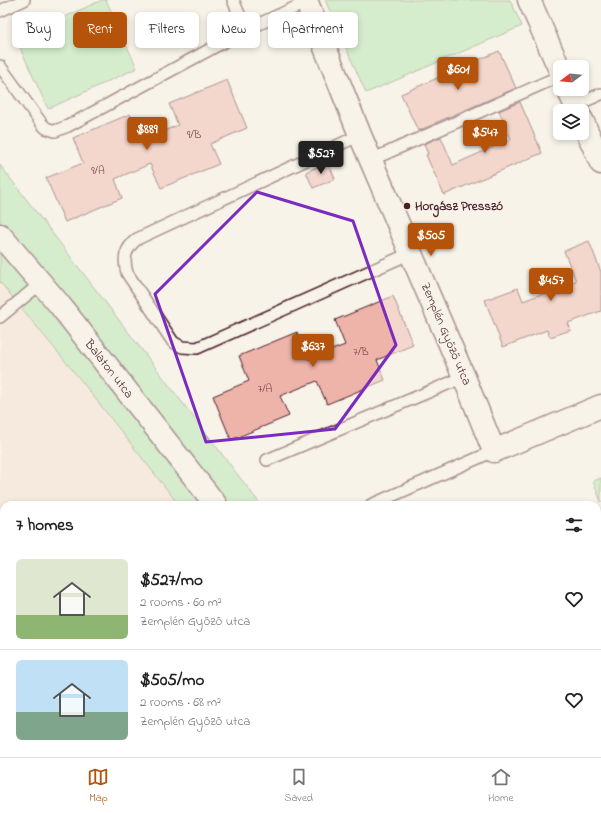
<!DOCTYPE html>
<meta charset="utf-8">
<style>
:root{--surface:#fff;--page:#f6f6f6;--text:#222;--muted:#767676;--line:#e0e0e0;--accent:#b45309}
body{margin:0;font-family:"Indie Flower",sans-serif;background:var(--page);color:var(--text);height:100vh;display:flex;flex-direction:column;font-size:15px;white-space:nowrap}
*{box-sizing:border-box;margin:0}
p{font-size:13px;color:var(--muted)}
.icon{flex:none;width:22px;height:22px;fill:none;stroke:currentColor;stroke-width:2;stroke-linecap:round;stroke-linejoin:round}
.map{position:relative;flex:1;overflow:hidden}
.side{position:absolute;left:0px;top:501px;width:601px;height:256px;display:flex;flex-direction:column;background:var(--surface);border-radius:12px 12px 0 0;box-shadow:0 2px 6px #0003}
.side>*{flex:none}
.banner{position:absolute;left:12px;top:12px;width:400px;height:36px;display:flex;gap:8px}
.needle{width:26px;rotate:254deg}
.tools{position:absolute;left:553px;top:60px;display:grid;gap:8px}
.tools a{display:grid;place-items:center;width:36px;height:36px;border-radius:6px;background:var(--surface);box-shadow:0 2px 6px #0003;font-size:20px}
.price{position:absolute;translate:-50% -34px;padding:0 9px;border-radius:4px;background:var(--accent);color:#fff;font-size:13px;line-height:26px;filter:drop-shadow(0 1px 2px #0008)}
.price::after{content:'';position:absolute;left:50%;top:24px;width:12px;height:9px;margin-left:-6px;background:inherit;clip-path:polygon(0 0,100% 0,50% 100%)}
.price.on{background:#222;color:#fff}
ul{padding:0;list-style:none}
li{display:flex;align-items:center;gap:12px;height:100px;padding:0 16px}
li+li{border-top:1px solid var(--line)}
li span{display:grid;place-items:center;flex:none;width:112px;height:80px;border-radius:6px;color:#555}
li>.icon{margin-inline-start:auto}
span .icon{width:48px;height:48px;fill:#fffc;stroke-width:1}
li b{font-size:17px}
h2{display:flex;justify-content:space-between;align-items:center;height:48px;padding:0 16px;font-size:17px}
.pill{padding:0 14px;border-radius:6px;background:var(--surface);box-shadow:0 2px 6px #0003;font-size:14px;line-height:36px}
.pill.on{background:var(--accent);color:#fff}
.tab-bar{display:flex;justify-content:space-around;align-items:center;height:56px;border-top:1px solid var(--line);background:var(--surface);font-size:11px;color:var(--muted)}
.tab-bar a{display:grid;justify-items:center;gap:2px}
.tab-bar .on{color:var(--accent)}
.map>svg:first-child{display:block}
.built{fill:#f4e0d5}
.green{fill:#ace6ab;stroke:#7b826b}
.building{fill:#eeb4aa;stroke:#4a1f2b}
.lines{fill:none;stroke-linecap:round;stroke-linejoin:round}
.service-casing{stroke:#4a1f2b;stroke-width:14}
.minor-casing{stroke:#4a1f2b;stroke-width:25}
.tertiary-casing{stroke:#4a1f2b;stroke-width:25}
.service{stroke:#f7f3e8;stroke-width:11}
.minor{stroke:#f7f3e8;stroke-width:22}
.tertiary{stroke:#f7f3e8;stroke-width:22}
.marked{fill:none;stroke:#7b2cbf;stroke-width:3;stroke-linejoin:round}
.poi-dot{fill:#4a1f2b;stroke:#f7f3e8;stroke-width:1.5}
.labels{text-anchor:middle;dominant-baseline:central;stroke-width:3.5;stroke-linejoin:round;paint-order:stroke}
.number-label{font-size:11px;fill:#73444b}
.poi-label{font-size:13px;font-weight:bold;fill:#4a1f2b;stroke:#f7f3e8;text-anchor:start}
.street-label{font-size:13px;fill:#4a1f2b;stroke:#f7f3e8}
</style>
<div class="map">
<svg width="601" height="757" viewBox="0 0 601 757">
<rect width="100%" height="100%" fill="#f7f3e8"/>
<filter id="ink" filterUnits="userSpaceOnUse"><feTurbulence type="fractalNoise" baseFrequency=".025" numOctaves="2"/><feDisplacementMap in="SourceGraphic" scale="8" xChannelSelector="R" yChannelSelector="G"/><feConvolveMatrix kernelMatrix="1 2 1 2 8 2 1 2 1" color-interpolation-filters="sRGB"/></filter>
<g filter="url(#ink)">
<!-- built -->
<path class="built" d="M0,282l83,101 96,122h-175v248h371l3,4h-378z"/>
<!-- green -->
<path class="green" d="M102,0h4l31,68 -89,41 -32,-70z
M325,0h185l12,26 -156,67z
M0,165l261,340h-82l-96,-122 -83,-101z
M601,478v24l-8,-21z
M375,753h76l3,4h-76z"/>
<!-- building -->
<path class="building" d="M499,51l17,37 -81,35v1l-17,7 -17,-37z
M227,80l20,48 -37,16 9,20 -58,24 -11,-24 -35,15 7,19 -57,24 -19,-44 37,-15 -10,-25 57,-24 11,27 37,-16 -9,-21z
M520,102l22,51 -98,42 -18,-40 2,-1 -4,-10 17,-7 12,28 58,-26 -12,-28z
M328,162l7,17 -22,9 -7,-16z
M589,241l12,31v39l-33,12 3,7 -21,7 -3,-7 -44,17 -18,-47 33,-12 5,13 53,-20 -12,-30z
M393,296l20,49 -36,15 8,20 -58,24 -10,-23 -37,15 9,20 -58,24 -18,-44 36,-15 -10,-25 58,-24 11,27 37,-14 -10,-25z"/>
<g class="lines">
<!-- service casing -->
<g class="service-casing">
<path id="service" d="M233,0l13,30
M0,11l24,-11
M0,66l42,58 4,4 9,3 13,-5 178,-96 61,-28
M576,105l25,-11
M360,135l-223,104c-12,10 -14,19 -10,34l46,69 9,5 15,1 214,-95
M371,160l189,-84
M0,317l40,-33
M267,460l197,-83
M371,505l123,-54"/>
</g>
<!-- minor casing -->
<g class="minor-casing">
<path id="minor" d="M306,0l54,135 104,242 30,74 107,-45
M529,0l31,70
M568,89l10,22
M582,120l19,43"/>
</g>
<!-- tertiary casing -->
<g class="tertiary-casing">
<path id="tertiary" d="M0,235l59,69 157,201
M411,753l4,4"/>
</g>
<!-- service -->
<use href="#service" class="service"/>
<!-- minor -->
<use href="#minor" class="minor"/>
<!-- tertiary -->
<use href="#tertiary" class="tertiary"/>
</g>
</g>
<!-- marked area -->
<path d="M0 0H601V757H0ZM257,192l96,29 43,124 -61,84 -129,13 -51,-148z" fill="#f7f3e8" fill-opacity=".55" fill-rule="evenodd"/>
<path class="marked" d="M257,192l96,29 43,124 -61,84 -129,13 -51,-148z"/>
<!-- markers -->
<circle class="poi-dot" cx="407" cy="206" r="4"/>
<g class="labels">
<!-- number labels -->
<g class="number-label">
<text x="194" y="135">9/B</text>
<text x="98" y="171">9/A</text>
<text x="361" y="352">7/B</text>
<text x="265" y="389">7/A</text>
</g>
<!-- poi labels -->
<g class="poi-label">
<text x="415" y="206">Horgász Presszó</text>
</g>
<!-- street labels -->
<g class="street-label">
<text transform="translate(446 334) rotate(67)">Zemplén Győző utca</text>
<text transform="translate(109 369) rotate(52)">Balaton utca</text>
</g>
</g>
</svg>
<div class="tools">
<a><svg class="needle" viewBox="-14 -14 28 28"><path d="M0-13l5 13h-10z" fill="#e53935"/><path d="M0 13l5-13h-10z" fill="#767676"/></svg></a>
<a><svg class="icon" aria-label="layers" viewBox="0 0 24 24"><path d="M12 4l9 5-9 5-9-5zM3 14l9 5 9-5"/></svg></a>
</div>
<b class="price" style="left:458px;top:91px">$601</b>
<b class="price" style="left:147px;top:151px">$889</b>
<b class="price" style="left:485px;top:154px">$547</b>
<b class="price on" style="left:321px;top:175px">$527</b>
<b class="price" style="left:431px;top:257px">$505</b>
<b class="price" style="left:551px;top:302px">$457</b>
<b class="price" style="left:313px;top:368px">$637</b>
<div class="banner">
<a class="pill">Buy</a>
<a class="pill on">Rent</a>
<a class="pill">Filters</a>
<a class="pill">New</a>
<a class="pill">Apartment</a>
</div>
<section class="side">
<h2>7 homes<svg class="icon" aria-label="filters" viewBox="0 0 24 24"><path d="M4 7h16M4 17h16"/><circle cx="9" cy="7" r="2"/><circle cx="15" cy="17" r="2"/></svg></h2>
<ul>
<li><span style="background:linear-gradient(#dfe7d0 70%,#8fb573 0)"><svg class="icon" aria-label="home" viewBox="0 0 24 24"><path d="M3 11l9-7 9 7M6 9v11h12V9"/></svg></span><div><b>$527/mo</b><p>2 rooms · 60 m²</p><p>Zemplén Győző utca</p></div><svg class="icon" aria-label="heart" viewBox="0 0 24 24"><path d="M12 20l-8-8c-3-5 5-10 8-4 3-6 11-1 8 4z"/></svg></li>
<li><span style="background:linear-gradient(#bfe0f5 65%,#7fa58c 0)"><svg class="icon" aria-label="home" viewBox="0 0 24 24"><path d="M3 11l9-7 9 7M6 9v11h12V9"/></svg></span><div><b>$505/mo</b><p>2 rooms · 68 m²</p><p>Zemplén Győző utca</p></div><svg class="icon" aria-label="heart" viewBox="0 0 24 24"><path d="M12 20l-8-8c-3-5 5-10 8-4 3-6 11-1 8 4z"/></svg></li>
</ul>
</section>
</div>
<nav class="tab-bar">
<a class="on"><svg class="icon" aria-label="map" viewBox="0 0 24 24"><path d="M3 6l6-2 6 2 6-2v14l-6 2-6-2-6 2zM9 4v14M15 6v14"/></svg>Map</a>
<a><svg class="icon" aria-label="saved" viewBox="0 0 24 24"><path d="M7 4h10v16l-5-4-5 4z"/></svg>Saved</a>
<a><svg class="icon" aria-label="home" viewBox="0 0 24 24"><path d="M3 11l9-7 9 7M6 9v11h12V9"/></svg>Home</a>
</nav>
